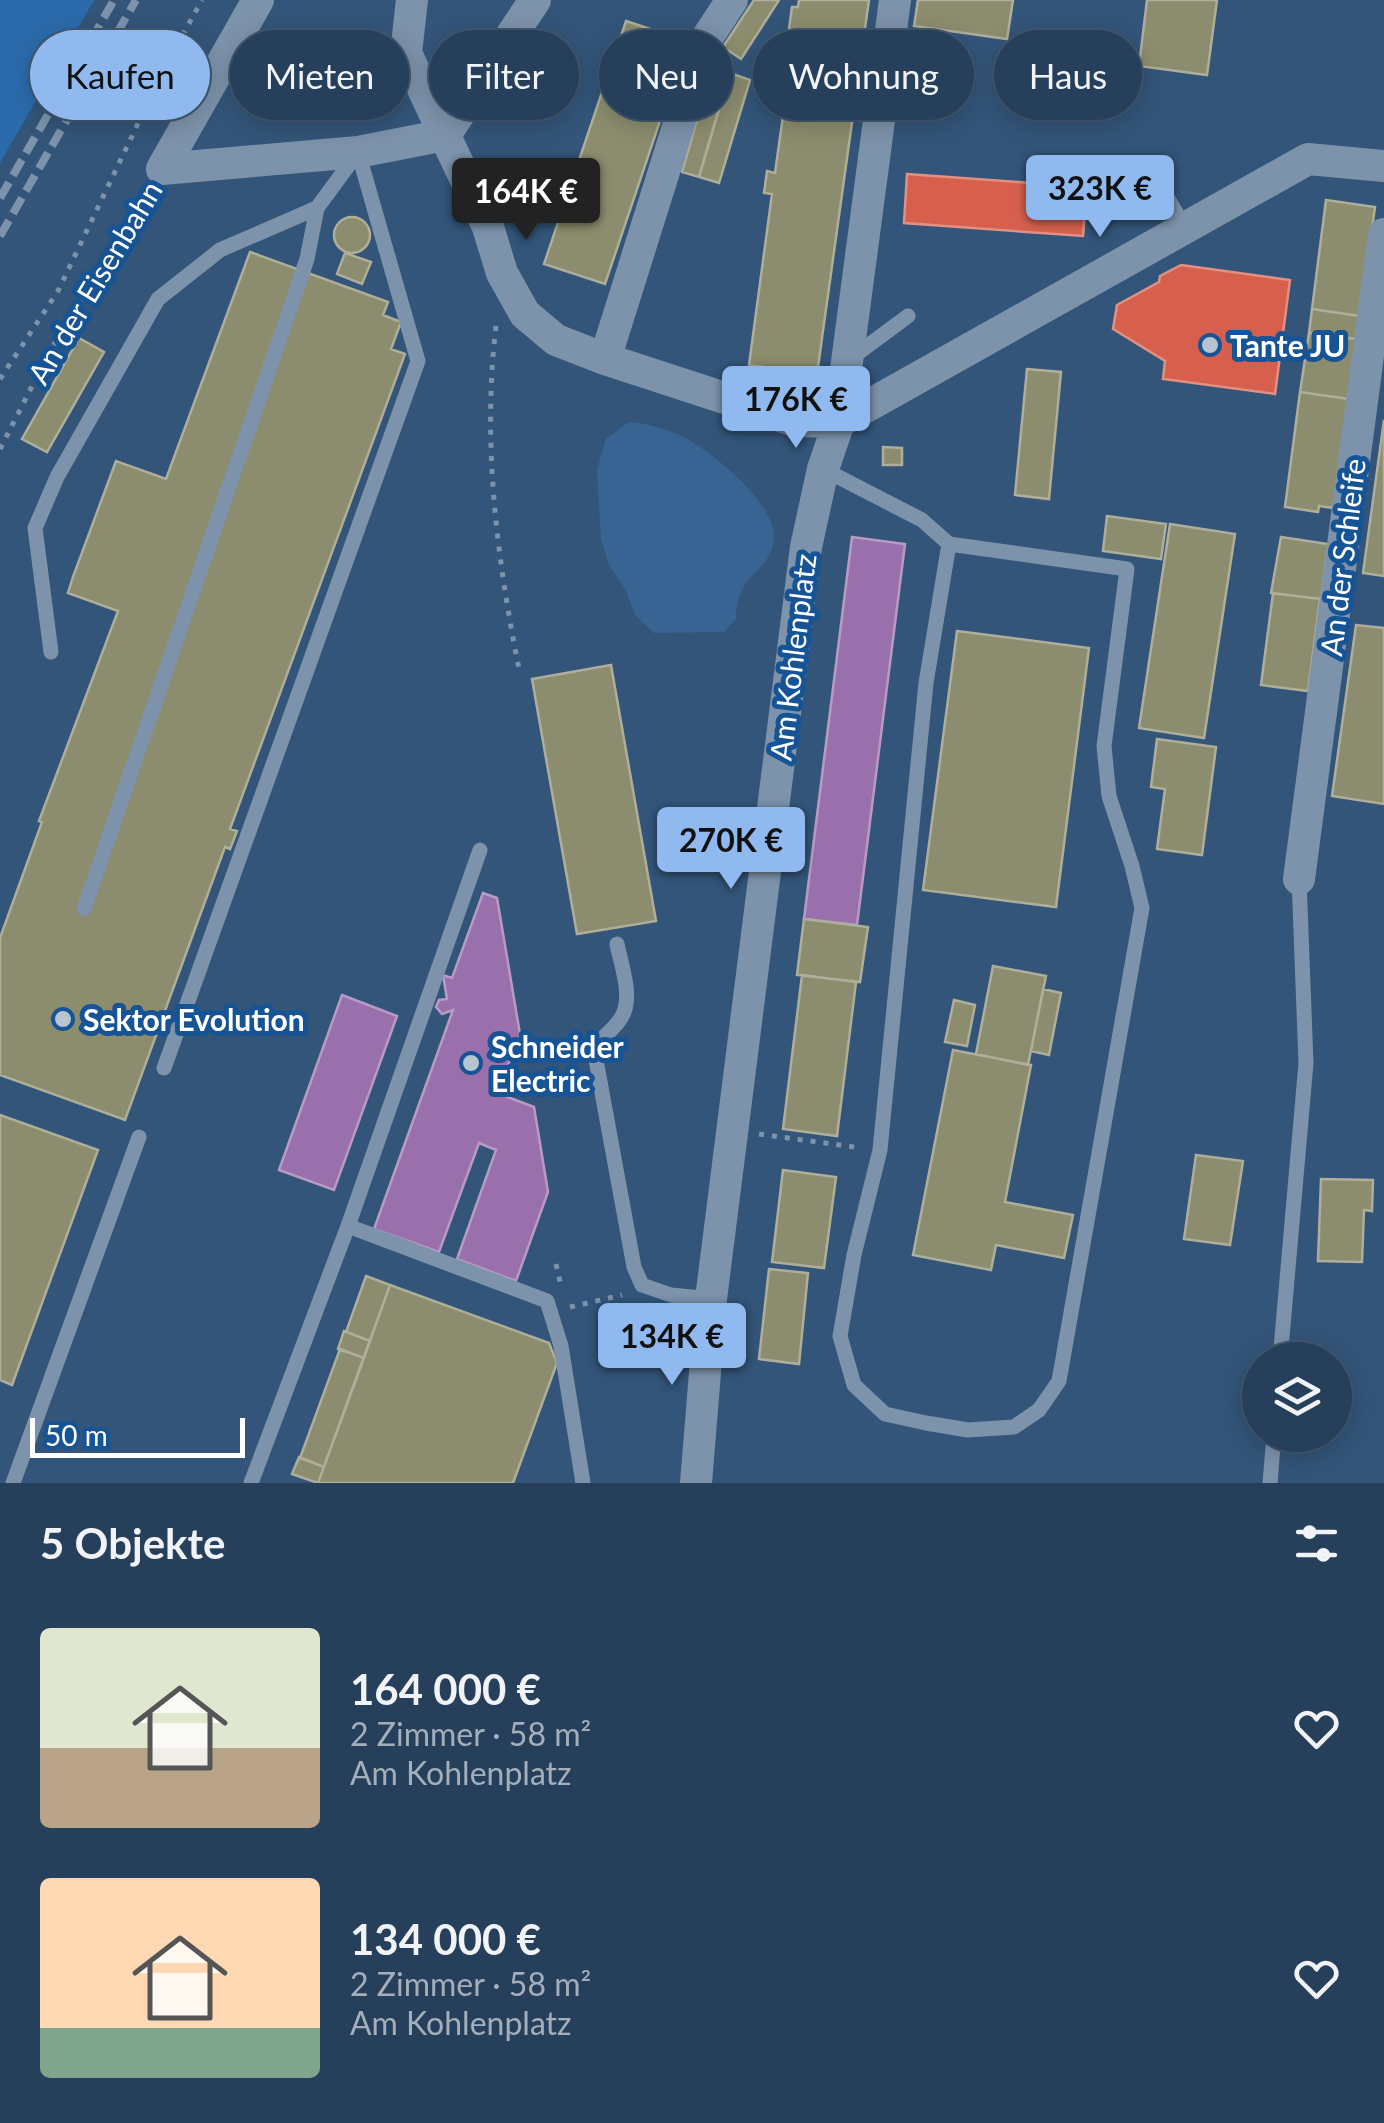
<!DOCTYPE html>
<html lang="de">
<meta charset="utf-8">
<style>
:root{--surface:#26405b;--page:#324b64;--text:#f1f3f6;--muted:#a4afbb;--line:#425971;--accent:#90b9f0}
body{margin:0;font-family:Lato,sans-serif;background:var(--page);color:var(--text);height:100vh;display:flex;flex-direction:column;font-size:38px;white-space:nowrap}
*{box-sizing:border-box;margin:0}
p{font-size:32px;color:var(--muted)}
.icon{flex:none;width:55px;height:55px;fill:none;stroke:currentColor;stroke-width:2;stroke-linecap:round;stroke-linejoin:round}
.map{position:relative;height:1483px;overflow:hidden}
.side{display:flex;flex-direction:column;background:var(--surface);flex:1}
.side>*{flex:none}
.guide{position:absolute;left:30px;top:30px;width:1325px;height:90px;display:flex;gap:20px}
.tools{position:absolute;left:1242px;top:1342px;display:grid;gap:20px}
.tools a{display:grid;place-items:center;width:110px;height:110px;border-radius:50%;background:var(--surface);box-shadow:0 5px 25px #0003,0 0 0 2px var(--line);font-size:50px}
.scale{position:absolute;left:30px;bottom:25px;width:215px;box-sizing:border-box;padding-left:10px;border:5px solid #fff;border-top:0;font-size:28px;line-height:35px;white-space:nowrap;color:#fff;-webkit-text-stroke:8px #165496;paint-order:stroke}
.price{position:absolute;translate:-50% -85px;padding:0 22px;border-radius:10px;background:var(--accent);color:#111;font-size:32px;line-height:65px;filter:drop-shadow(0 2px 5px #0008)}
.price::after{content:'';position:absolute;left:50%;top:60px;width:30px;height:22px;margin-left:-15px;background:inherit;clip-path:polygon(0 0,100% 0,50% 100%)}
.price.current{background:#222;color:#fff}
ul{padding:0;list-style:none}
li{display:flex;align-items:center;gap:30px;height:250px;padding:0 40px}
li span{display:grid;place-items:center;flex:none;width:280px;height:200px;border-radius:10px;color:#555}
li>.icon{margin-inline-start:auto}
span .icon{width:120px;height:120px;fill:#fffc;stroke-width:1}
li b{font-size:42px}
h2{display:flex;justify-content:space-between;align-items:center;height:120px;padding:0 40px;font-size:42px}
.tag{padding:0 35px;border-radius:45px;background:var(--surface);box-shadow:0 5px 25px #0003,0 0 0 2px var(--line);font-size:35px;line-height:90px}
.tag.current{background:var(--accent);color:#111}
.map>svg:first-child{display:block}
.green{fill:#2b6bac}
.water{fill:#386493}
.shops{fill:#d6604d;stroke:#e29082;stroke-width:2.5}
.offices{fill:#9970ab;stroke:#b89bc4;stroke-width:2.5}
.industry{fill:#8c8c6e;stroke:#aeae9a;stroke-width:2.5}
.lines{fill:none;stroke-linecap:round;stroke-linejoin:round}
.path{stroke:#7d93ab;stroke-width:5;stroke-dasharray:5 8;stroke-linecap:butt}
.lane{stroke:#7d93ab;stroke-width:15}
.street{stroke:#7d93ab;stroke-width:32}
.rail{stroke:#7d93ab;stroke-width:8;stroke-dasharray:18 8;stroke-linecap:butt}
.poi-dot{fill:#b8c4d0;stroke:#165496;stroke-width:4}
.labels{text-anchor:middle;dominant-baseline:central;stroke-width:10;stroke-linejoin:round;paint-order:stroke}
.street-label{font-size:30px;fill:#fff;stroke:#165496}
.poi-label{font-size:30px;font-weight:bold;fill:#fff;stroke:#165496;text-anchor:start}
</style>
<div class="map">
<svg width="1384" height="1483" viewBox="0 0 1384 1483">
<rect width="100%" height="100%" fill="#335579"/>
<!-- green -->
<path class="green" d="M0,0h94l-94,163z"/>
<!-- water -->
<path class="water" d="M629,422c19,2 36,6 53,14 29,15 102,72 91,109 -9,33 -36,26 -37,74l-12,13 -70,1 -19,-18 -10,-26 -17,-26 -7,-24 -4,-69 9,-31z"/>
<!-- shops -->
<path class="shops" d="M907,174l180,13 -4,49 -179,-13z
M1181,265l109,15 -15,114 -112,-15 2,-18 -52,-32 4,-24 42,-23 1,-6z"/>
<!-- offices -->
<path class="offices" d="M852,537l53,7 -48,381 -53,-6z
M483,893l14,5 23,136 -23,59 37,14 14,85 -32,89 -59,-22 39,-109 -17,-7 -40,109 -65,-23 79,-219 -11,4 -6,-7 3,-7 8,-1 -4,-24 9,3z
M342,995l55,21 -63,174 -55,-20z"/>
<!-- industry -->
<path class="industry" d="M754,0h25l-38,59 -18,-12z
M799,0h70l-52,374 -68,-9 23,-171 -8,-1 3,-22 8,2 20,-143 -6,-1 3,-22h6z
M918,0h95l-6,39 -93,-13z
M1147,0h70l-10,75 -68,-9z
M626,21l61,20 -82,243 -61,-20z
M730,73l20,7 -31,103 -20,-6z
M706,89l17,5 -24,83 -17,-5z
M1326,200l49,7 -15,109 -48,-7z
M334 235a18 18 0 1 1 36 0a18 18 0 1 1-36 0Z
M250,252l138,50 -5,13 18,7 -10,27 14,5 -175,475 7,2 -7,18 -5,-2 -100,273 -125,-45v-137l42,-116 -3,-1 79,-210 -50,-18 5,-16 43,-116 50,18z
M345,253l26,9 -9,22 -25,-10z
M1312,309l48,7 -3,23 -48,-6z
M1309,333l48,6 -8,60 -49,-7z
M79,338l25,14 -57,100 -25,-13z
M1027,369l34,3 -12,127 -34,-4z
M1300,392l49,7 -15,109 -15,-2 -1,6 -33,-5z
M1384,420v156l-21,-3z
M883,447l19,1v17h-19z
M1107,516l59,8 -5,35 -58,-8z
M1170,524l65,10 -31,204 -65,-10z
M1281,537l47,7 -7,55 -50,-6z
M1273,593l47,6 -12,92 -47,-6z
M1356,625l28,3v176l-52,-8z
M957,631l132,17 -33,259 -133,-17z
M611,665l45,256 -79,13 -45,-255z
M1157,739l59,8 -14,108 -45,-6 8,-60 -14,-2z
M804,919l64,8 -8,55 -63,-7z
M993,966l53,10 -18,89 -52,-11z
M802,975l54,7 -19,154 -54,-7z
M1043,989l18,4 -12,62 -18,-4z
M954,1000l21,5 -8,41 -22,-4z
M953,1050l78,15 -26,137 68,13 -9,43 -68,-13 -5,25 -78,-15z
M0,1115l98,35 -86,235 -12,-5z
M1196,1155l47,6 -13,84 -46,-6z
M783,1170l53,7 -12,91 -52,-6z
M1321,1179l52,1 -1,31 -8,-1 -2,52 -44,-1z
M769,1269l39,4 -9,91 -40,-5z
M366,1276l24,9 -20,56 -24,-9z
M390,1285l159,58 8,20 -44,120h-195z
M344,1331l26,10 -6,17 -26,-9z
M340,1349l24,9 -40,109 -24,-9z
M299,1457l25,10 -6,16 -26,-9z"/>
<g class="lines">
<!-- path -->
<path class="path" d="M496,326c-14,116 1,234 24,348
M0,379l58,-88 108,-226 36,-65
M0,449l50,-98 97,-158
M759,1134l103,14
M556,1264l5,22
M630,1304l6,24 28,-11
M570,1307l52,-12"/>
<!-- lane -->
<path class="lane" d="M1122,192l41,-2 22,38
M850,359l58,-43
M823,469l99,51 27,24 178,25 -23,177 5,50 23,70 10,42 -83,473 -20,29 -25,17 -46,3 -42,-7 -41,-9 -31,-29 -14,-49 14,-81 26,-105 46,-467 23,-139
M51,652l-16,-124 22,-51 101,-178 62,-49 97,-42 39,-53
M84,909l223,-650 10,-51
M617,944c4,21 17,54 4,74 -7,12 -19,18 -27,31l40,218 8,18 29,10 40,4
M164,1068l254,-707 -60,-209
M348,1226l199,75 14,45 22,137
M1280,1360l26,-297 -7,-184
M13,1483l126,-346
M251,1483l97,-257 132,-376
M1270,1483l4,-48"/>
<!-- street -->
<path class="street" d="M412,0l-6,53 82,174 14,46 23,41 31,26 49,19 190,62 44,1
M162,169l196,-17 87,-17 90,-135
M162,169l96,-169
M605,359l100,-318 27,-41
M839,422l469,-263 76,7
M1299,879l85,-645
M696,1483l15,-184 95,-752 17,-78 16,-47 56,-422"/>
<!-- rail -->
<path class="rail" d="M0,198l114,-198
M0,236l136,-236"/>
</g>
<!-- markers -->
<g class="poi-dot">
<circle cx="1210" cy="345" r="10"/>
<circle cx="63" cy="1019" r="10"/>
<circle cx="471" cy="1063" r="10"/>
</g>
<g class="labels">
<!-- street labels -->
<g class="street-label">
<text transform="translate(94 282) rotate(-59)">An der Eisenbahn</text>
<text transform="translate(1342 557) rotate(-83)">An der Schleife</text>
<text transform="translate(792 657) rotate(-83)">Am Kohlenplatz</text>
</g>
<!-- poi labels -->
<g class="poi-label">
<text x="1230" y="345">Tante JU</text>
<text x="83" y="1019">Sektor Evolution</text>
<text x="491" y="1046">Schneider<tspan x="491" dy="34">Electric</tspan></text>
</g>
</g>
</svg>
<div class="tools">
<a><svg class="icon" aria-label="layers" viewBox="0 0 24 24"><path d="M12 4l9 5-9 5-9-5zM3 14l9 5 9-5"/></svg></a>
</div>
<div class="scale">50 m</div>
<b class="price" style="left:1100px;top:240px">323K €</b>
<b class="price current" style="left:526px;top:243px">164K €</b>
<b class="price" style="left:796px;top:451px">176K €</b>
<b class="price" style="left:731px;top:892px">270K €</b>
<b class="price" style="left:672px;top:1388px">134K €</b>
<div class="guide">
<a class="tag current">Kaufen</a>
<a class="tag">Mieten</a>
<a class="tag">Filter</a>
<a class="tag">Neu</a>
<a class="tag">Wohnung</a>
<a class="tag">Haus</a>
</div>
</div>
<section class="side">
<h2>5 Objekte<svg class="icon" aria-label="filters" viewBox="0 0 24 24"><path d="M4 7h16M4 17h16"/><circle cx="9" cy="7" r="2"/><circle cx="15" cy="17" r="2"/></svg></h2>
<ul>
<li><span style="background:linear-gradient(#dfe7d0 60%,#b9a48a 0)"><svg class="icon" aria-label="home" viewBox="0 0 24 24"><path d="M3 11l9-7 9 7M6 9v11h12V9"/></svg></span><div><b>164 000 €</b><p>2 Zimmer · 58 m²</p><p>Am Kohlenplatz</p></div><svg class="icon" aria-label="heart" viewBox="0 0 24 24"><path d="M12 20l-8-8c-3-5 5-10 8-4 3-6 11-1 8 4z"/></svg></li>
<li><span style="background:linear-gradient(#ffd9b3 75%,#7fa58c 0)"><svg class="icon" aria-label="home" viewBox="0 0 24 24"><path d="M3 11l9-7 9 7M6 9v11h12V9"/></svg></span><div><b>134 000 €</b><p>2 Zimmer · 58 m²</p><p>Am Kohlenplatz</p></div><svg class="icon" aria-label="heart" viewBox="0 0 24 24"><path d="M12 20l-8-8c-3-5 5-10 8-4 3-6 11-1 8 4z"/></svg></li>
</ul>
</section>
